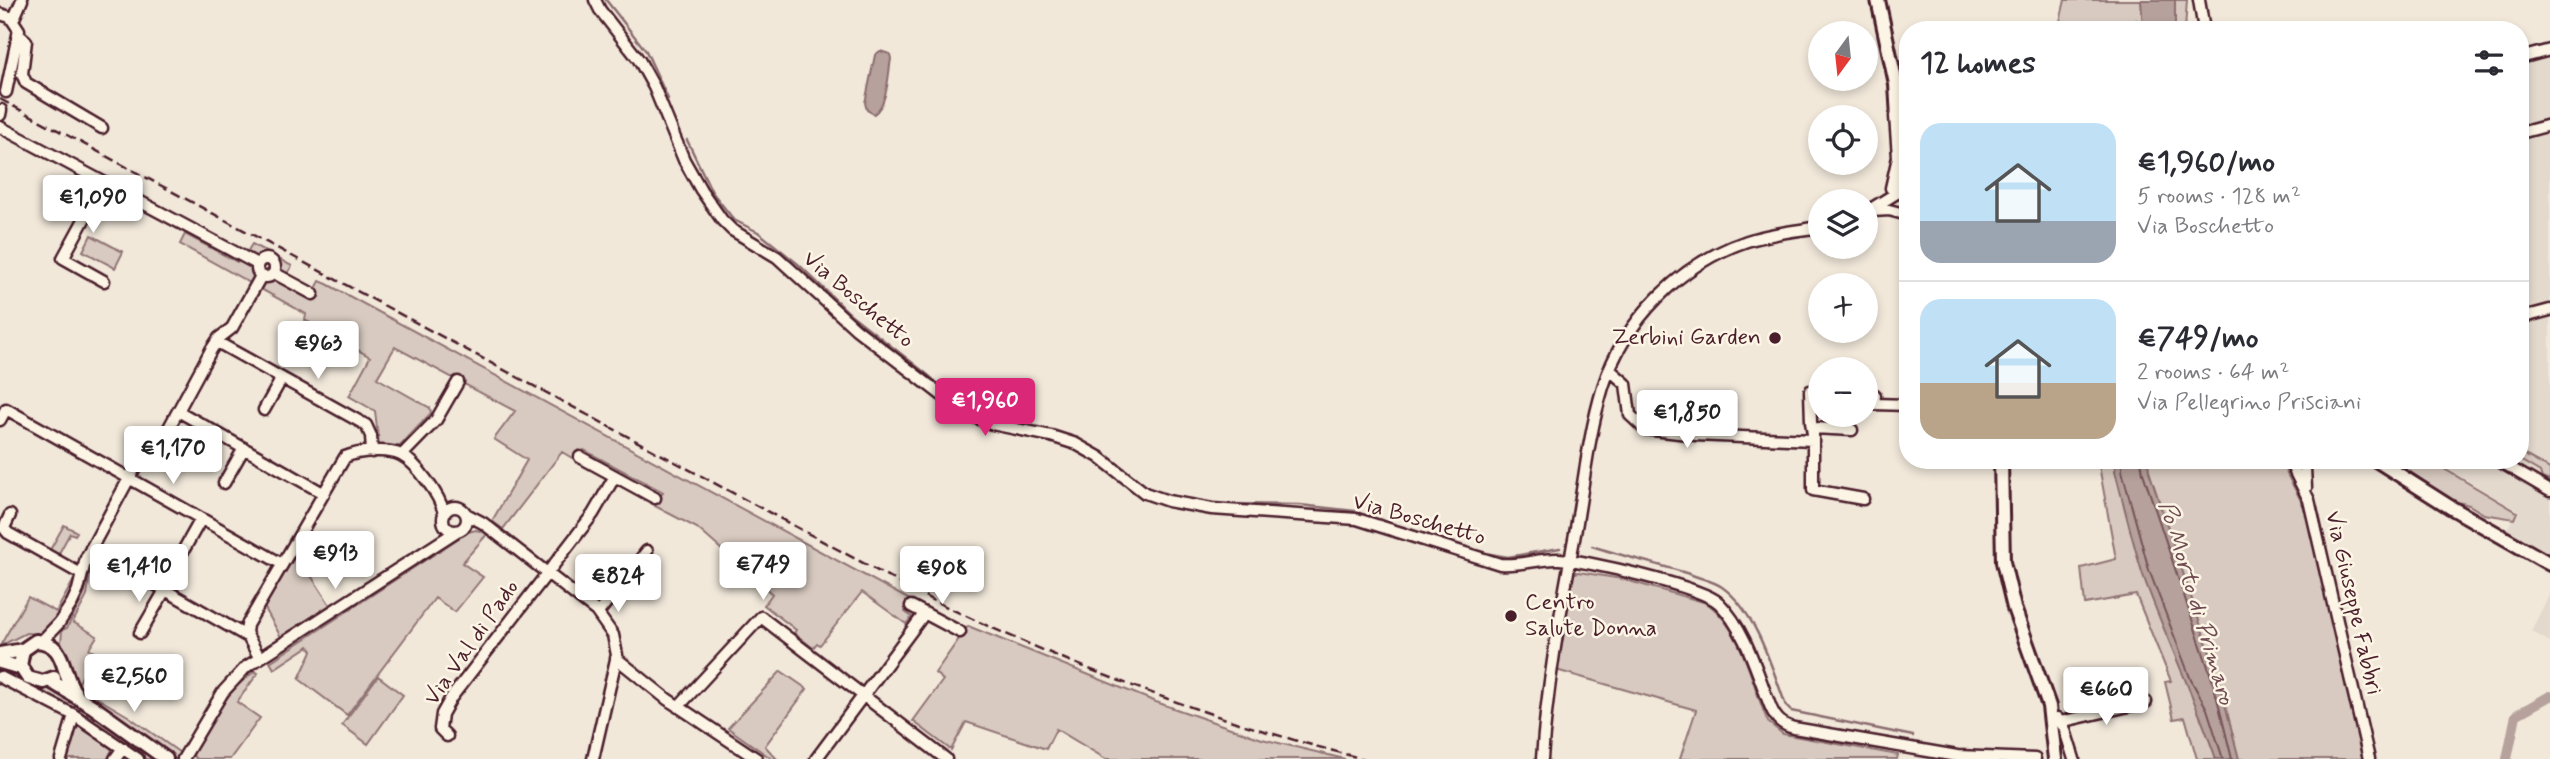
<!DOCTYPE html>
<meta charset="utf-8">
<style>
:root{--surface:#fff;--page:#f7f7f7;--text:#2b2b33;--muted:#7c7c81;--line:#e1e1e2;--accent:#db2777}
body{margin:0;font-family:Mynerve,sans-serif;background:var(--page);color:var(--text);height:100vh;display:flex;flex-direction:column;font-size:26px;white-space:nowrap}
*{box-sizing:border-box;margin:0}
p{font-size:23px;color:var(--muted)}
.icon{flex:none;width:38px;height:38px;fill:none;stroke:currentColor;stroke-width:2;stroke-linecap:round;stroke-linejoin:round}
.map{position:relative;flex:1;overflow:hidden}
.drawer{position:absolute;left:1899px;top:21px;width:630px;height:448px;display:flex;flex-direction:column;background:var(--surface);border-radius:28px;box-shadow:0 4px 10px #0003}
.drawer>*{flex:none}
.needle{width:46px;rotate:195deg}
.tools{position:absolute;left:1808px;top:21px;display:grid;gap:14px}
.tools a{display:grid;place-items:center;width:70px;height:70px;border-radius:50%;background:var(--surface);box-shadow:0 4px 10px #0003;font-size:35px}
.price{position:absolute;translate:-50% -60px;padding:0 16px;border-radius:7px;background:#fff;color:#222;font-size:23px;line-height:46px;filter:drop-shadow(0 2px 4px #0008)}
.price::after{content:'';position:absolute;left:50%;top:42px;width:21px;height:16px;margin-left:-10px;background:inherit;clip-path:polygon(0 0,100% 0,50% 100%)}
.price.active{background:var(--accent);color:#fff}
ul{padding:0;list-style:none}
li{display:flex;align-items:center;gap:21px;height:175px;padding:0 21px}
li+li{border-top:2px solid var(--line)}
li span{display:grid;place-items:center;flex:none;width:196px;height:140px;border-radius:21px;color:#555}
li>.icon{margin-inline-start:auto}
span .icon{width:84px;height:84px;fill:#fffc;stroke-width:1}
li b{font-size:30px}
h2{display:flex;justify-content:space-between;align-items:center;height:84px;padding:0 21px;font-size:30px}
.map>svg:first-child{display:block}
.built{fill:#e4d9cd}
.green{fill:#d8cac0;stroke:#917476;stroke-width:2}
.water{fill:#b6a19c;stroke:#8b6d6f;stroke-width:2}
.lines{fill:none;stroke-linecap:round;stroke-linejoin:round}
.shore{stroke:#755358;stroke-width:2}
.stream{stroke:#8b6d6f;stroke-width:2.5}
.canal{stroke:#b6a19c;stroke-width:10}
.minor-casing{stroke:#4a1f2b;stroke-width:15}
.major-casing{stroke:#4a1f2b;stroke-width:18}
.minor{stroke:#fcf5e5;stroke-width:10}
.major{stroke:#fcf5e5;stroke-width:12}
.rail{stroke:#4a1f2b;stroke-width:2.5;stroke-dasharray:10 5;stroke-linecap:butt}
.poi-dot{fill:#4a1f2b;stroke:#fcf5e5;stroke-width:2.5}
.labels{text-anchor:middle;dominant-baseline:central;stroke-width:5;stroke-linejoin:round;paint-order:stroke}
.street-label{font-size:23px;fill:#4a1f2b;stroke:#fcf5e5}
.poi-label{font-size:23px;fill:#4a1f2b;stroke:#fcf5e5;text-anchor:end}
.water-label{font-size:24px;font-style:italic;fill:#704c53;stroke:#fcf5e5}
</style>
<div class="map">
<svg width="2550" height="759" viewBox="0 0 2550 759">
<rect width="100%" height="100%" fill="#f1e8da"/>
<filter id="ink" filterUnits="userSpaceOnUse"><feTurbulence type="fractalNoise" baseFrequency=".0143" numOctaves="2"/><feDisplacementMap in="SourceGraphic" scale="14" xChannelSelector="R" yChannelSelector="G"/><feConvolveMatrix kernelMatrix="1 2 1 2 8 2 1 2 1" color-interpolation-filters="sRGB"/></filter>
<g filter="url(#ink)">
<!-- built -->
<path class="built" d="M2550,48v507l-44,-24 11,-21 -85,-50h88v-404z
M2550,593v49l-19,-11z"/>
<!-- green -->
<path class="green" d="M2065,0h122l-2,30h-46l-3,-11v11h-78z
M185,234l52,28 5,-1 11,6 1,9 -2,8 -72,-40z
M91,235l32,17 -8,16 -32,-17z
M252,244l40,22 -5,8 -7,-4 -8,-12 -17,-2 -8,-4z
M277,277l8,9 25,14 10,-19 7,3 583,316 -5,12 7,5 -6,7 -44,-32 -42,53 -3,-2 -4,5 -19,-15 2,-3 -32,-25 8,-11 -75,-66 -42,-22 8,-14 -79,-42 -7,11 -15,-9 -59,77 -11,-8 35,-61 -33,-21 21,-28 -120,-64 -18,31 53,30 1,5 -31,33 -21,-1 -4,-34 -26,-15 21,-39 -65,-37 1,-6 -47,-26 8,-8z
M2521,453l29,16v12l-8,-3 -2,-6 -20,-12z
M2098,460h183c6,19 19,34 25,53 25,80 40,164 58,246h-167l-12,-42 -11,2 -9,-37 6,-1 -35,-86 -51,9 -4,-36 35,-9z
M2393,460h36l88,52 -3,7 -30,-5 -15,-9 -18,-5z
M64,525l13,7 -2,3 -5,-2 -12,22 -8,-5z
M476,530l12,3 -26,30 21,14 -28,35 -20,-14 -88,117 -48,-36 13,-28 -3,-5 -35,23 -4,-7 198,-130z
M297,554l33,51 -49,32 -18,-32z
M91,566l-4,30 -14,26 24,14 -8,13 6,4 -18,33 51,30 55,39 -3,4h-7l-93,-64 -19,-51 1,-14 5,-2 17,-33z
M1579,572l43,7 85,24c36,27 44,80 61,119l15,12 115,21 -1,4h-217l16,-49 -140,-40 15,-91 4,-6z
M76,576l-5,16 -21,37 -10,5 -14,-1 -26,13 28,-49 28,15z
M968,626l188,76 106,37 83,20h-239l-50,-30 -10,20 -80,-27 -15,28 -38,-29 30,-41 -8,-7z
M0,666l49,21 33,19 76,53h-15l-70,-50 -73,-35z
M255,671l3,2 -21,29 23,16 -30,41h-34l-4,-5c18,-31 33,-62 63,-83z
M781,671l26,18 -42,57 12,13h-5l-44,-31z
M378,676l25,19 -35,49 -26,-19z
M77,725h5l31,22 -5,12h-42l8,-32z"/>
<!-- water -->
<path class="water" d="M2141,0h34v30h-32z
M880,51l10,3 1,5c-3,16 -3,45 -17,55l-7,-4 -2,-7 10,-48z
M2116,460h32l1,11 70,209 20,79h-23c-21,-62 -51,-122 -73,-184 -11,-34 -19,-70 -28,-104z"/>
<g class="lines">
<!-- shore -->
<path class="shore" d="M2122,460v11l27,99 42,110 16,29 16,50
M2141,460l2,13 70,209 19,77"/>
<!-- stream -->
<path class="stream" d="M606,0l40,51 22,48
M687,140l25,52 22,28 24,12 40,32 51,49 79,62 21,19
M1229,504l71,1 55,6
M1434,538l50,15 24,4 52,-9
M1592,546c33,11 67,18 100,29 10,4 21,6 30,12 34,24 50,81 64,119l5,5 122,25"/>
<!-- canal -->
<path class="canal" d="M2507,759l9,-44 34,-19"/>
<!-- minor casing -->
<g class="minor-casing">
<path id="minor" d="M595,0l5,10 39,50 15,27 30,73 17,30 21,30 10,10 45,27 79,72 109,84 27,11 59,12 25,8 23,13 46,36 23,8 44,8 145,10 143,45c21,2 39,-6 59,-5 26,1 143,28 160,44 27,27 38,70 52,105 5,11 11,17 23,20l163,28 78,3
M2199,0l5,30
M0,14l10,3 5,-1 7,-16
M18,34l8,7 -4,33 4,9 76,45
M2520,58l30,-8
M6,92l13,-62 -8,-12
M0,115l1,-5
M0,127l257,137
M2520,133l30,-8
M104,183l-41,75 41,23
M1892,186l16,-13
M1891,188l7,-31 -3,-41
M1873,211l16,-1 19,5
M1866,212l42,-26
M257 268a9 9 0 1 1 18 0a9 9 0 1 1-18 0Z
M274,273l39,21
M2520,318l30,-8
M217,342l149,83 5,11 1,16
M1610,370l16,14 4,31 15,14 51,6 117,5
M1820,391h-10l1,31 2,12v56l50,9
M1866,394l9,1 -1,9 34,1
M264,410l18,-32
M178,411l145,82
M0,420l6,-11 276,155
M1813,428l39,2
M402,455l34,-35 22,-38
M580,457l75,41
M2289,460l20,40 60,259
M2497,460l53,31
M224,483l20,-35
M2306,488l-1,-20 2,-8
M443 519a12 12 0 1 1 24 0a12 12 0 1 1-24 0Z
M466,514l17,9 113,88 17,24 4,20 -24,104
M10,515l-6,13 4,5 73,41
M91,548l157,89
M183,551l18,-32
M911,606l49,26
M598,613l49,-62
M140,633l25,-43
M41,642l18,-19 13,-20 6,-13 8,-32 40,-74 8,-14 31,-35 46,-85 8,-12 13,-10 29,-52
M259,657l-13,-24 1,-8 98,-168c14,-6 42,-9 56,-2 16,8 39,41 43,58
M616,658l51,41 90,60
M0,677l74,38 64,44
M678,707l83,-90 185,142
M2057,718l7,9 10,32
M2060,722l86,-20
M447,736l-7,-7 2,-15 9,-16 142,-184 22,-38
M61,759l13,-44
M115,759l8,-11
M183,759l40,-67 23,-25 211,-136
M816,759l108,-145
M1542,759c5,-78 20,-154 34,-231 8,-47 13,-95 27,-141 21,-67 78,-124 144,-146 24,-8 48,-10 73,-14"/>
</g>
<!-- major casing -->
<g class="major-casing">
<path id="major" d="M1878,0l18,84 12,20
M1896,84l2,34 10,21
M2001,460l2,102 11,46 35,98 6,53
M2376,460l74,47 100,57
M23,650l-3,16 8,12 15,4 11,-4
M0,654l23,-4 13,-9c32,2 24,33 40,53
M0,662l21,6
M49,680l43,26 74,53"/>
</g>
<!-- minor -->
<use href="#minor" class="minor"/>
<!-- major -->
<use href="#major" class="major"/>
<!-- rail -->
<path class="rail" d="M0,99l930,500c140,67 284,122 434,160"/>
</g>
</g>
<!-- markers -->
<g class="poi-dot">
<circle cx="1775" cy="338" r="7"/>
<circle cx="1511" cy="616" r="7"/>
</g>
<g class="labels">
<!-- street labels -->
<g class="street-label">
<text transform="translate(858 300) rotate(40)">Via Boschetto</text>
<text transform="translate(1419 520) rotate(16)">Via Boschetto</text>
<text transform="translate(2353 603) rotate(77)">Via Giuseppe Fabbri</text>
<text transform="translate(472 643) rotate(-55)">Via Val di Pado</text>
</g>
<!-- poi labels -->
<g class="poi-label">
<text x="1761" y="338">Zerbini Garden</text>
<text x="1525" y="603" text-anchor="start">Centro<tspan x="1525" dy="26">Salute Donna</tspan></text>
</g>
<!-- water labels -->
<g class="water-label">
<text transform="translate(2196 603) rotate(73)">Po Morto di Primaro</text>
</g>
</g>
</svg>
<div class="tools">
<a><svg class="needle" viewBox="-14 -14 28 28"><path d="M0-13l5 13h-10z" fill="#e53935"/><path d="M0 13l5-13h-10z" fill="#7c7c81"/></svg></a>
<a><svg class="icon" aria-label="locate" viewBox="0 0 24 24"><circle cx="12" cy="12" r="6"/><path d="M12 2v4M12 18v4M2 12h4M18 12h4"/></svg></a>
<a><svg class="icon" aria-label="layers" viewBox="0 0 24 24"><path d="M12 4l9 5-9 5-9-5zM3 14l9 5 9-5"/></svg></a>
<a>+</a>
<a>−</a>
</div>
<b class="price" style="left:93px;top:235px">€1,090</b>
<b class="price" style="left:318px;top:381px">€963</b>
<b class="price active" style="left:985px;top:438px">€1,960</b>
<b class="price" style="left:1687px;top:450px">€1,850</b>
<b class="price" style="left:173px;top:486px">€1,170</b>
<b class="price" style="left:335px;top:591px">€913</b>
<b class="price" style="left:763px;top:602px">€749</b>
<b class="price" style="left:139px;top:604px">€1,410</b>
<b class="price" style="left:942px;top:606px">€908</b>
<b class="price" style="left:618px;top:614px">€824</b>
<b class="price" style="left:134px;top:714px">€2,560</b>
<b class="price" style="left:2106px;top:727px">€660</b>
<section class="drawer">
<h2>12 homes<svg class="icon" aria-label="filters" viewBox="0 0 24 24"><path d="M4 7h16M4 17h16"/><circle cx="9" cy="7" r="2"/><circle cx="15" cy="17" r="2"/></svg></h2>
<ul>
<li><span style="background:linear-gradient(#bfe0f5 70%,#9aa5b1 0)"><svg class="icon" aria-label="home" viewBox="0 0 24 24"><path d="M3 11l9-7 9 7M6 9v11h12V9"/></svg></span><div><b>€1,960/mo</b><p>5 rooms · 128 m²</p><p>Via Boschetto</p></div></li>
<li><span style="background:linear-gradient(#bfe0f5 60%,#b9a48a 0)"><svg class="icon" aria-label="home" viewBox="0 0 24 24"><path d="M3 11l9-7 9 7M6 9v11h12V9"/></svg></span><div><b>€749/mo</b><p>2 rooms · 64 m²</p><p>Via Pellegrino Prisciani</p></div></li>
</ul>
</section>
</div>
